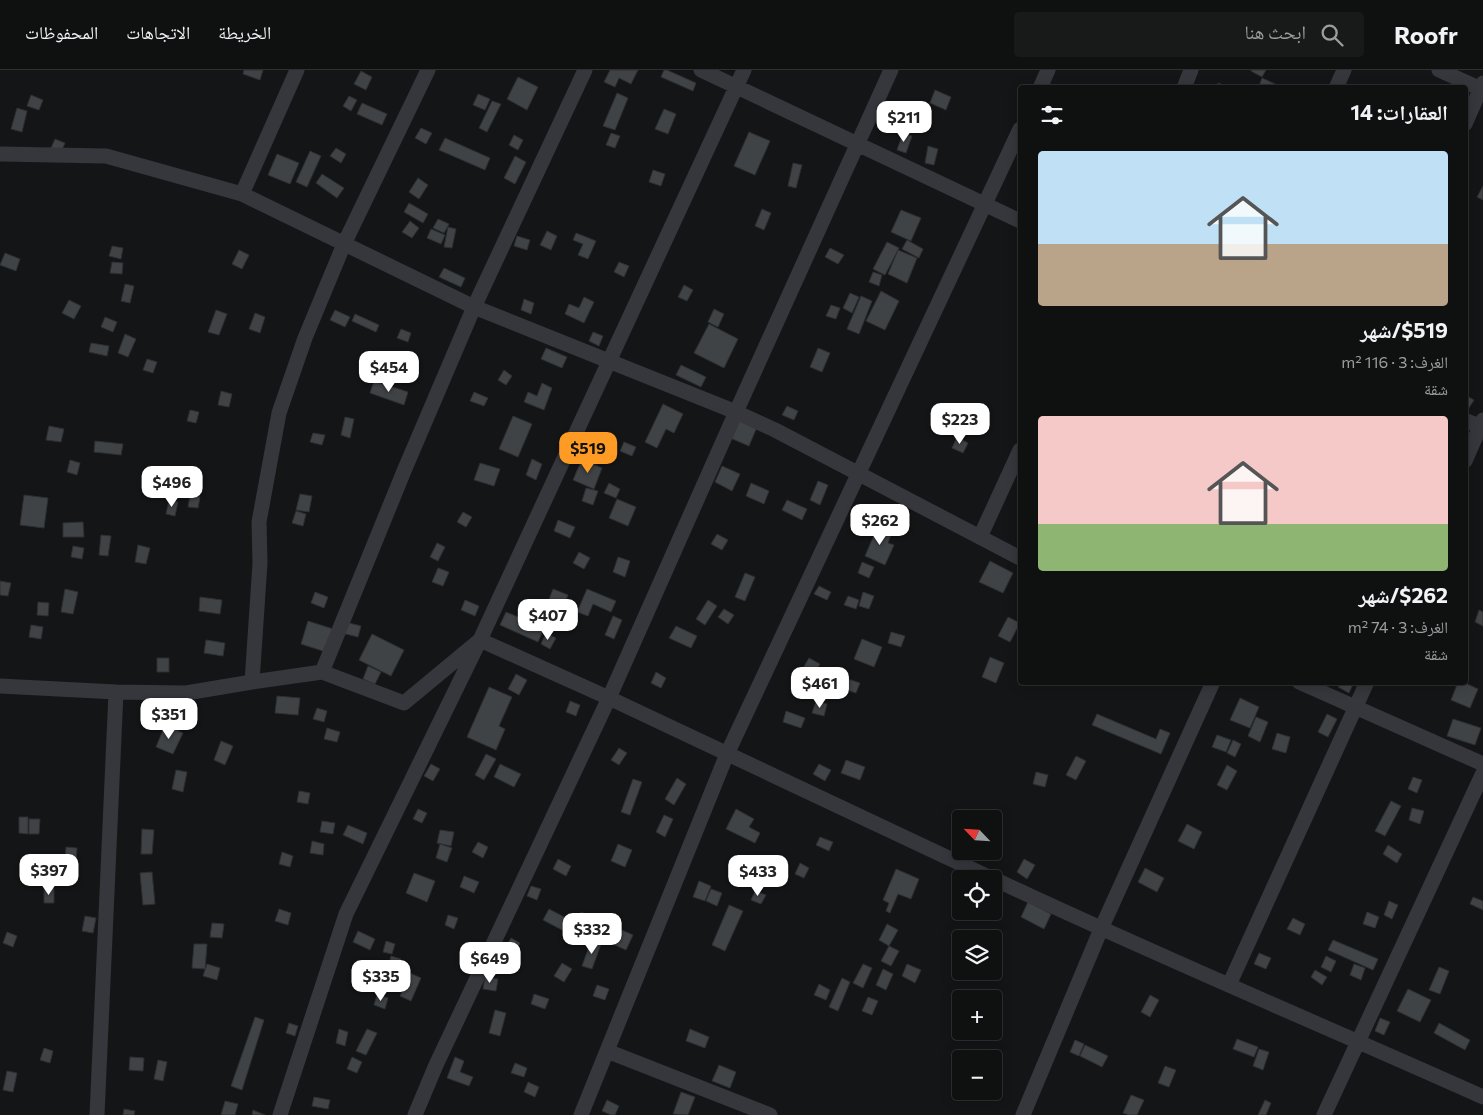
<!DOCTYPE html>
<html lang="ar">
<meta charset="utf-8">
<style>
:root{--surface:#0f1010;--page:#181919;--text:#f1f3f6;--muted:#9b9d9f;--line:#2f3030;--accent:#fd9b25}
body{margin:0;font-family:Commissioner,"Noto Naskh Arabic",sans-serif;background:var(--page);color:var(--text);direction:rtl;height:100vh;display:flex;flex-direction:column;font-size:19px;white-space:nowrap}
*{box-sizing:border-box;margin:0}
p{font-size:16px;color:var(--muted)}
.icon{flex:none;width:28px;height:28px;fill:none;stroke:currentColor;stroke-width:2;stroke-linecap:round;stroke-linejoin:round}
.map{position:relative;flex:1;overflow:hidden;direction:ltr}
.drawer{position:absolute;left:1018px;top:15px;width:450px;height:600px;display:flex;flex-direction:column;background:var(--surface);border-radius:5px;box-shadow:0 2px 12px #0003,0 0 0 1px var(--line);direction:rtl}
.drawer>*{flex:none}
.needle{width:32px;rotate:295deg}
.buttons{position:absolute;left:952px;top:740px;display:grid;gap:10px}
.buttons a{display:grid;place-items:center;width:50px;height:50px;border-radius:5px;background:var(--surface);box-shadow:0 2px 12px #0003,0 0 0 1px var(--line);font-size:25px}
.price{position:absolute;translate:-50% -42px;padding:0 11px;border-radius:10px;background:#fff;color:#222;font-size:16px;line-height:32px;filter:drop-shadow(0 1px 2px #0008)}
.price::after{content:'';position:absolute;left:50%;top:30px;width:15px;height:11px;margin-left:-8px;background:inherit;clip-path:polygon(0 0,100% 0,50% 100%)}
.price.on{background:var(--accent);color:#111}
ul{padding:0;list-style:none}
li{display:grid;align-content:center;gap:10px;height:265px;padding:0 20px}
li span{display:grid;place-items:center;height:155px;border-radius:5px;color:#555}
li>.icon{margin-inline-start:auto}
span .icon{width:90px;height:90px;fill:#fffc;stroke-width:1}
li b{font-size:21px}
h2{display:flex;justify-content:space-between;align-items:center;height:60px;padding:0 20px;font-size:21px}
header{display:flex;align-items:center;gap:30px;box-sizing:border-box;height:70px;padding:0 25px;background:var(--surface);border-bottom:1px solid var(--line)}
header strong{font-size:24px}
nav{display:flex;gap:28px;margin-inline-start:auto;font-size:18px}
.search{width:350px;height:45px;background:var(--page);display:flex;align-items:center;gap:12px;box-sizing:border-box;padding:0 18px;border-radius:5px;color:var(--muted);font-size:19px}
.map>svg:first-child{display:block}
.building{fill:#404346;stroke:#2e2f33}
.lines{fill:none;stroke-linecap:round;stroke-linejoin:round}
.minor{stroke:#35373c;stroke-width:15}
</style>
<header>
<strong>Roofr</strong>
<div class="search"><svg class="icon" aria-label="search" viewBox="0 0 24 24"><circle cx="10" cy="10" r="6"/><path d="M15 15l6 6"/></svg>ابحث هنا</div>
<nav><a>الخريطة</a><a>الاتجاهات</a><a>المحفوظات</a></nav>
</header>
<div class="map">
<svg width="1483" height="1045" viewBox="0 0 1483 1045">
<rect width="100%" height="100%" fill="#141516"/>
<!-- building -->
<path class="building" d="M244,0h19l-3,10 -17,-6z
M610,0h28l-7,14 -12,-6 -4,9 -11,-5z
M664,0h3l29,13 -3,8 -32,-14z
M1251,0h15l-4,7 -11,-6z
M361,1l11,6 -6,13 -12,-6z
M518,7l20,10 -11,23 -20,-11z
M1262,8l22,10h-21l-4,-2z
M1218,13l11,4v1h-12z
M935,20l16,7 -5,13 -16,-7z
M617,23l11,5 -13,32 -12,-4z
M478,24l12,5 -5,11 -12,-5z
M31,25l12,5 -4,10 -12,-4z
M349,26l8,4 -6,11 -8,-5z
M492,31l9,3 -14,28 -8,-4z
M362,33l25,11 -5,11 -25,-11z
M17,38l10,3 -5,21 -11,-3z
M664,39l12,5 -8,20 -13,-5z
M421,58l11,5 -6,11 -11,-6z
M749,62l21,9 -15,34 -21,-9z
M611,63l9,3 -5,12 -9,-3z
M903,63l9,3 -6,17 -9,-3z
M514,65l9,5 -5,10 -9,-5z
M445,68l45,20 -5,12 -46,-20z
M55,69l10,4 -4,9 -10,-4z
M928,76l10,3 -4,16 -9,-2z
M336,78l10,6 -5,9 -11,-7z
M310,81l11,5 -14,31 -11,-5z
M277,84l22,9 -9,21 -22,-9z
M515,86l11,6 -11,22 -11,-6z
M793,93l9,2 -6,23 -8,-2z
M653,100l12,4 -4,12 -12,-4z
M322,104l22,14 -7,10 -21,-15z
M418,108l10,7 -9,14 -10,-7z
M1483,116v14l-6,-3z
M409,133l19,11 -5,9 -19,-11z
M762,139l9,4 -7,17 -9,-4z
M901,140l20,8 -10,23 -20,-9z
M438,149l11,5 -5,9 -11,-5z
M410,151l9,7 -7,10 -10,-6z
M448,157l8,2 -4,19 -8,-1z
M431,159l14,6 -4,9 -14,-6z
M547,161l10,5 -6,14 -11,-5z
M576,163l20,8 -8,18 -10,-4 5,-11 -10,-4z
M517,166l13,4 -3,10 -13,-4z
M907,170l16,9 -4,9 -17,-9z
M887,172l12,6 -14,27 -12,-6z
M112,176l11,2 -2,11 -12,-3z
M830,178l14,7 -6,9 -13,-7z
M239,180l10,5 -7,14 -10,-5z
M898,180l19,8 -10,25 -19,-9z
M5,183l15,6 -4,12 -16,-6z
M112,192l11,1 -1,11 -12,-1z
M619,192l10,4 -5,11 -10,-5z
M444,198l21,10 -4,9 -22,-10z
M873,202l9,3 -3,11 -10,-4z
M125,214l9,2 -4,17 -9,-2z
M684,215l9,5 -6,11 -9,-4z
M881,221l18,10 -14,29 -19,-9z
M850,223l9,4 -7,16 -9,-5z
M861,226l11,5 -13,33 -12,-5z
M584,227l10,5 -10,21 -19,-9 4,-10 10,4z
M524,229l10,4 -3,11 -10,-4z
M69,230l12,6 -7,13 -12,-6z
M831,235l9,3 -4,11 -10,-3z
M714,239l10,5 -6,13 -10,-5z
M216,240l11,4 -8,21 -11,-3z
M335,240l15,7 -5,10 -15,-7z
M255,243l10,4 -5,16 -11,-4z
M355,244l24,11 -3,7 -24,-11z
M105,247l12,5 -4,10 -12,-5z
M709,254l29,15 -14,29 -30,-15z
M401,259l10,4 -3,9 -11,-4z
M593,262l10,4 -4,10 -10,-5z
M125,264l11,5 -8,18 -10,-4z
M91,273l18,3 -2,10 -18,-4z
M546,278l21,9 -5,11 -21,-9z
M818,278l12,5 -8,19 -12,-5z
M147,289l10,3 -4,11 -10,-3z
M681,295l25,12 -5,10 -25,-12z
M504,300l8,6 -6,9 -8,-5z
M374,311l34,11 -4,13 -34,-12z
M542,313l10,5 -8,22 -20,-8 4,-10 9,4z
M221,321l11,3 -3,13 -11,-2z
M474,322l14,6 -4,8 -14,-5z
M1465,325l9,5 -7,11 -2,-2z
M663,334l20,10 -9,19 -8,-4 -9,19 -12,-6z
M787,336l11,5 -4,9 -12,-5z
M190,340l9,2 -3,11 -9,-2z
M513,346l19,8 -14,33 -19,-8z
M345,347l9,2 -4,19 -9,-3z
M736,348l21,9 -8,19 -21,-9z
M49,356l15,3 -3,13 -15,-2z
M313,363l12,2 -3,10 -12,-3z
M957,367l11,6 -5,10 -11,-5z
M95,371l28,3 -2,11 -27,-3z
M624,372l12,5 -4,9 -12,-5z
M532,389l10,5 -6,16 -10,-5z
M582,389l20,9 -8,21 -21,-9z
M70,390l10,3 -3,12 -10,-3z
M480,393l20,6 -6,17 -20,-6z
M722,396l18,8 -8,17 -17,-9z
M818,411l10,4 -8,20 -10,-5z
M609,413l11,6 -4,9 -12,-5z
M751,413l18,8 -5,13 -18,-8z
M586,418l12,3 -5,14 -11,-4z
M300,424l12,2 -3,16 -13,-2z
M24,425l24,3 -4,30 -24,-3z
M190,425l10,2 -2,11 -10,-1z
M617,429l19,8 -8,19 -19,-8z
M169,430l9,2 -3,14 -9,-2z
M787,430l20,9 -5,11 -20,-10z
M885,439l20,8 -6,16 -20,-8z
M296,441l10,3 -3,12 -11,-3z
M463,442l9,5 -6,10 -9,-5z
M558,450l17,7 -5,11 -16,-7z
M83,452l1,15h-21v-14z
M878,456l14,6 -4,11 6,2 -9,20 -20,-9z
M717,464l11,6 -6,10 -11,-6z
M101,465l10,1 -3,20 -9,-1z
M437,473l8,4 -7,14 -8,-4z
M138,475l12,3 -4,16 -11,-2z
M73,476l11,2 -2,11 -11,-2z
M579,482l11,6 -6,11 -11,-6z
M618,487l12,4 -5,16 -12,-5z
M990,491l23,12 -10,20 -24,-11z
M862,492l12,5 -5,11 -11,-5z
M438,498l11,4 -6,14 -11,-4z
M745,503l10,4 -10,24 -10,-4z
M0,511l11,2 -3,13 -8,-1z
M819,516l12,6 -4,8 -13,-6z
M65,519l13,3 -5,22 -12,-2z
M553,519l15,6 -5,13 -15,-6z
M587,519l29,12 -5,11 -18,-8 -5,12 -11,-4z
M315,522l13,5 -4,11 -13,-5z
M863,522l11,4 -5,13 -10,-3z
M848,526l11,4 -3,9 -12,-4z
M200,527l22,3 -2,14 -21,-3z
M465,530l14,6 -4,10 -14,-6z
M708,530l9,6 -12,19 -9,-6z
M38,532l11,1 -1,13 -11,-1z
M529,535l10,4 -5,12 11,5 -7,16 -38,-17 6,-13 17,7z
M724,539l10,6 -6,9 -10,-7z
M1479,540l4,2v14l-8,-4z
M613,546l9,4 -8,19 -9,-4z
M1008,547l12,6 -10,19 -12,-6z
M308,551l25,8 -7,23 -25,-8z
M345,552l16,4 -3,11 -16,-4z
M31,555l12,2 -2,12 -12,-2z
M676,556l21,10 -6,12 -22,-10z
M891,562l14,4 -4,11 -13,-4z
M546,563l10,5 -6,11 -9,-5z
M372,564l32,16 -13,26 -32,-16z
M862,569l20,8 -8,20 -20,-8z
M206,570l19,3 -2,13 -19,-3z
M990,587l14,6 -8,20 -14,-6z
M157,588h12v14h-12z
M809,588l11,6 -6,10 -11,-6z
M368,596l13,6 -6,12 -12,-5z
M656,602l10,6 -5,10 -10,-5z
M516,604l11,6 -8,15 -11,-6z
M848,609l12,4 -4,10 -12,-4z
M1341,612h13l-5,11 -11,-6z
M1458,612h5l15,7 -8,19 -19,-8z
M489,617l23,10 -13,29 6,3 -9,21 -29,-13z
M277,626l23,2 -2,17 -23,-2z
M1240,628l19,9 -9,21 -20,-8z
M570,631l10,4 -4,11 -10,-4z
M816,631l11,3 -3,12 -12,-3z
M317,638l10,3 -3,11 -11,-3z
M786,641l19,7 -4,10 -18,-6z
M1097,644l59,25 4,-10 10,4 -9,21 -69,-29z
M1327,644l10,5 -9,18 -10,-5z
M1256,647l12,5 -8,20 -12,-6z
M1453,649l28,9 -6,17 -28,-9z
M165,655l18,8 -10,21 -17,-7z
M327,658l13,4 -3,10 -13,-3z
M1277,663l13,4 -4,16 -14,-4z
M1217,665l14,5 -5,12 -14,-5z
M1233,670l8,4 -6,13 -8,-4z
M221,671l12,5 -8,19 -11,-5z
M619,678l8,5 -8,12 -8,-5z
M486,684l10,5 -12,21 -9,-5z
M1076,686l10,5 -10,19 -10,-5z
M846,690l19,7 -5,13 -19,-7z
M431,694l9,5 -7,12 -9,-5z
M500,694l21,10 -7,13 -20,-10z
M819,694l12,6 -6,11 -12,-7z
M1227,695l10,6 -10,19 -10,-5z
M176,700l11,2 -4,20 -11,-3z
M1036,702l12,3 -3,12 -12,-3z
M1413,707l9,3 -5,13 -9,-4z
M677,708l9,6 -12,21 -9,-6z
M633,709l9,3 -12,33 -9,-3z
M299,721l11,2 -2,11 -11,-2z
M1391,731l10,5 -16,30 -10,-5z
M1412,738l12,3 -4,13 -11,-4z
M418,739l9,4 -5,10 -9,-4z
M736,739l18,10 -5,8 11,6 -5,10 -29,-14z
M664,745l9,4 -8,18 -9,-5z
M19,747h9v17l-9,-1z
M29,749h11l-1,15h-10z
M322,751l13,2 -2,11 -13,-2z
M1187,754l15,8 -8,17 -16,-8z
M348,755l19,8 -4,11 -20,-9z
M142,759l12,1 -2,24h-11z
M440,760l14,2 -3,14 -14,-3z
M820,767l13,5 -4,9 -13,-6z
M312,771l12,3 -1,11 -13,-2z
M478,772l10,5 -5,11 -11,-6z
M440,774l12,4 -5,14 -11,-4z
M618,774l14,6 -7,17 -14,-6z
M1388,775l14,9 -5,9 -14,-9z
M66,777l11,1 -1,14 -11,-1z
M282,782l11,4 -3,11 -11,-3z
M558,789l13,7 -5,10 -13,-7z
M1024,789l11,6 -8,14 -10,-7z
M800,793l9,5 -5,10 -9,-4z
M1145,798l19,10 -7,14 -19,-10z
M896,799l23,10 -8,20 -13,-5 -8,19 -4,-2 3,-8 -6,-3z
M152,802l3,32 -12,1 -3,-32z
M414,803l21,8 -8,21 -21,-9z
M464,806l15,6 -5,11 -14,-6z
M699,811l12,5 -6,15 -12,-4z
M531,816l10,3 -4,11 -10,-4z
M44,818h10v15h-10z
M711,819l11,4 -5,13 -11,-5z
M994,819l8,3 -5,12 -3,-2z
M755,821l11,4 -5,9 -10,-4z
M1473,827l10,4v9l-13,-6z
M1389,831l9,4 -6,14 -8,-4z
M1028,832l23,12 -7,15 -23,-12z
M729,835l14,6 -18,40 -13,-6z
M279,839l12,4 -3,12 -13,-4z
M549,839l21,11 -6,11 -21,-11z
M581,842l52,23 -7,15 -51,-23z
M1367,842l12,5 -4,11 -12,-4z
M448,845l10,3 -4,11 -9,-4z
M85,846l11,2 -3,15 -11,-2z
M1293,848l12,6 -5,11 -13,-6z
M212,853l12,1 -2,14 -12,-1z
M887,854l11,6 -9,16 -10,-6z
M358,861l17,8 -5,11 -17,-8z
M7,862l10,4 -4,11 -10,-4z
M511,868l9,5 -5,10 -10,-5z
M1333,870l45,19 -5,11 -45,-20z
M386,871l9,3 -3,10 -9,-2z
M591,871l10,3 -9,25 -10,-3z
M194,874h13l-2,25 -13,-1z
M889,876l10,5 -8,15 -10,-5z
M1259,883l12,5 -5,11 -12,-5z
M391,886l10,3 -5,18 -10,-3z
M1326,886l10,5 -5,11 -10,-5z
M562,893l10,6 -8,13 -10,-6z
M207,894l13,4 -3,12 -14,-4z
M863,894l9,4 -9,20 -10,-5z
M907,894l14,6 -6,13 -13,-7z
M1354,894l11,4 -4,12 -11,-5z
M1439,897l10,4 -9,23 -11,-4z
M883,899l10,5 -7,16 -10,-5z
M1315,900l12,7 -5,8 -11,-8z
M410,903l11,5 -10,23 -11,-5z
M485,907l13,2 -2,12 -13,-2z
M842,908l8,4 -12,29 -9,-4z
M819,914l11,6 -4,10 -12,-5z
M597,915l12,4 -4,11 -12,-4z
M1408,919l23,11 -11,22 -23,-11z
M534,924l15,5 -4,10 -14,-5z
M377,925l11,3 -3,11 -11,-4z
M1150,925l9,5 -9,17 -9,-5z
M868,927l10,4 -6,14 -10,-4z
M495,940l11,3 -6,23 -11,-3z
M255,947l9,3 -22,70 -11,-4z
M1380,948l10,4 -6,13 -9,-4z
M289,953l9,3 -3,10 -9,-3z
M1439,953l31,17 -5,10 -31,-17z
M339,959l9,3 -3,14 -9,-3z
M367,959l10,4 -11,22 -10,-4z
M690,959l19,8 -4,11 -19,-7z
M1237,969l21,8 -4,10 -21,-8z
M1075,970l9,4 -5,12 -9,-4z
M1085,975l23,11 -6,11 -22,-11z
M44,978l9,3 -3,12 -10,-3z
M1259,979l10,3 -6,18 -10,-4z
M130,987l14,1 -1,13 -14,-1z
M352,987l10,5 -5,11 -10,-4z
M455,987l9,4 -4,11 13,5 -4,9 -22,-8z
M158,990l9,2 -4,19 -9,-2z
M515,993l12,5 -3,9 -13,-4z
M719,995l17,7 -6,16 -18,-7z
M1165,996l11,4 -7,17 -11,-4z
M7,1001l10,2 -4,19 -10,-2z
M528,1012l11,5 -4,10 -11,-5z
M681,1022l14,5 -7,18 -15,-1z
M1131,1025l13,5 -7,15h-8l-6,-2z
M314,1027l16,3 -2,9 -16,-3z
M607,1030l12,6 -4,9h-4l-9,-4z
M1265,1030l6,3 -5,12h-8z
M225,1031l13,3 -3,11h-14z
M124,1039l11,2 -1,4h-11z
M253,1040l12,5h-13z"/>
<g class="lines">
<!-- minor -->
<path class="minor" d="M701,0l319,151
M1439,0l44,20
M1040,18l8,-18
M1184,18l7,-18
M1336,18l8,-18
M1465,54l18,-41
M0,84l106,2 136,38 232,113 262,105 39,18 245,128
M242,124l55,-124
M1465,350l18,8
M1465,391l18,-41
M980,467l40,-87
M322,602l82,-201 70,-164 111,-237
M252,612l8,-119 -1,-41 20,-109 26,-75 39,-94 84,-174
M1299,612l184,82
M0,616l116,6 70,1 66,-11 70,-10 82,31 76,-63 129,58 384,181
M994,809c161,76 326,145 489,218
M1229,915l138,-303
M607,981l163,64
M97,1045l19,-423
M280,1045l66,-201 134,-274 264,-570
M415,1045l21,-50 173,-367 127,-286 155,-342
M581,1045l146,-361 293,-625
M1023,1045l78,-186 112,-247
M1324,1045l159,-342"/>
</g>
</svg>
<div class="buttons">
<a><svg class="needle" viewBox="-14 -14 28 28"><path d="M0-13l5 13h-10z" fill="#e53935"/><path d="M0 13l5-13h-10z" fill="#9b9d9f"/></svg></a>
<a><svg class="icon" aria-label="locate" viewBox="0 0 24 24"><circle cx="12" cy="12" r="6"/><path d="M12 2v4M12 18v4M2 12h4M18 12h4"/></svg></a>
<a><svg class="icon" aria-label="layers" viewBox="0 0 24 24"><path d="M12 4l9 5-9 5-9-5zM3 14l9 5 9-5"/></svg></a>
<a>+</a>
<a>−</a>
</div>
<b class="price" style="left:904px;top:73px">$211</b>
<b class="price" style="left:389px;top:323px">$454</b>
<b class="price" style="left:960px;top:375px">$223</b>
<b class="price on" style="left:588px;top:404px">$519</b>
<b class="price" style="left:172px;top:438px">$496</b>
<b class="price" style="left:880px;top:476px">$262</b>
<b class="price" style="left:548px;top:571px">$407</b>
<b class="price" style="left:820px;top:639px">$461</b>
<b class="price" style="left:169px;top:670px">$351</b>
<b class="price" style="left:49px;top:826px">$397</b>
<b class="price" style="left:758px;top:827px">$433</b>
<b class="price" style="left:592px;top:885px">$332</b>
<b class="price" style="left:490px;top:914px">$649</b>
<b class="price" style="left:381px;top:932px">$335</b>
<section class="drawer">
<h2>العقارات: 14<svg class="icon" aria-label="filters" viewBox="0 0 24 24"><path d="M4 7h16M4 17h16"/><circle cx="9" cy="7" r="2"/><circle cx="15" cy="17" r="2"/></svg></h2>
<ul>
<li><span style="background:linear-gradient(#bfe0f5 60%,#b9a48a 0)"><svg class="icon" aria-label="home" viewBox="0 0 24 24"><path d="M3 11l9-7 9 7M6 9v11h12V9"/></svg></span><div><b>$519/شهر</b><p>الغرف: 3 · 116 m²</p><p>شقة</p></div></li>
<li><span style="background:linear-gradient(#f6c9c9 70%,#8fb573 0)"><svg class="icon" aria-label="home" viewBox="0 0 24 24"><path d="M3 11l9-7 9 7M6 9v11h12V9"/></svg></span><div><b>$262/شهر</b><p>الغرف: 3 · 74 m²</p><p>شقة</p></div></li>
</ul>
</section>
</div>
